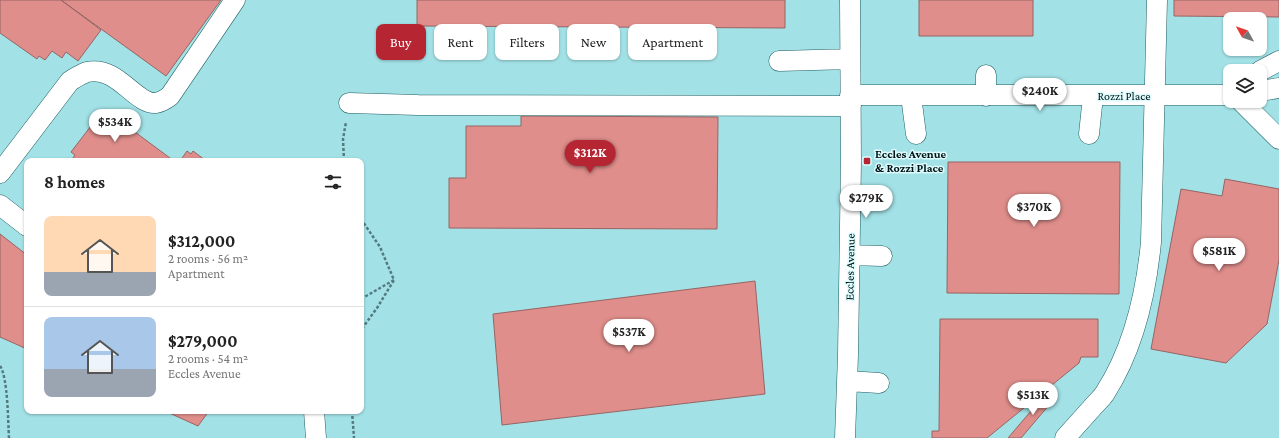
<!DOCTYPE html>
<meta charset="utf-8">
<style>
:root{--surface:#fff;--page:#f2f2f2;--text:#222;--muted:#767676;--line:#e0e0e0;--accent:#b62532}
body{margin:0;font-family:"Crimson Pro",serif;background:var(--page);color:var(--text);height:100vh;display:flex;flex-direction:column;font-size:15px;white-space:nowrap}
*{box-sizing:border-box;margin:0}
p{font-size:13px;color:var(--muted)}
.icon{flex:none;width:22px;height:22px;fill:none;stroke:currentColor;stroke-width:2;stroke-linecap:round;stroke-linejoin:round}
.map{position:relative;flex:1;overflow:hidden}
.sheet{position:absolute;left:24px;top:158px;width:340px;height:256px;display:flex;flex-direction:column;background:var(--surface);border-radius:8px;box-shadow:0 1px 3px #0004}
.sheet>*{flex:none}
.guide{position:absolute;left:376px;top:24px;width:380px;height:36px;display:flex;gap:8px}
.needle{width:26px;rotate:310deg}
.fabs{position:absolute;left:1223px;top:12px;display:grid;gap:8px}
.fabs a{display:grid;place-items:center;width:44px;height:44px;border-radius:8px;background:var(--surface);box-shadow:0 1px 3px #0004;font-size:20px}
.price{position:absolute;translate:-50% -34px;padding:0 9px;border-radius:14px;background:#fff;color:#222;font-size:13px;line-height:26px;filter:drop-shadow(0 1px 2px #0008)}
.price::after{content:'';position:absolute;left:50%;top:24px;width:12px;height:9px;margin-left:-6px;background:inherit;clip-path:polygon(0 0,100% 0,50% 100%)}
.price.selected{background:var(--accent);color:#fff}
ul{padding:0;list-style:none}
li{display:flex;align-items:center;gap:12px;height:100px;padding:0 20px}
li+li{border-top:1px solid var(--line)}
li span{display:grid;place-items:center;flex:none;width:112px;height:80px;border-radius:8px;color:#555}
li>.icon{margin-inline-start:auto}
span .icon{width:48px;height:48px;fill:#fffc;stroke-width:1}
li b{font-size:17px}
h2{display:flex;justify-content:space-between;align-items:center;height:48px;padding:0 20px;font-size:17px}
.chip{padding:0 14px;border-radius:8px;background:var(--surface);box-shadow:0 1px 3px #0004;font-size:14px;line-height:36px}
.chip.selected{background:var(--accent);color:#fff}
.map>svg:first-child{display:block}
.building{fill:#df8e8b;stroke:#966563}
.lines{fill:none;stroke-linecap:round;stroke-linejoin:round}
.minor-casing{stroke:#1f5f63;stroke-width:21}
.path{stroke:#537b7f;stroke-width:2.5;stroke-dasharray:3 2;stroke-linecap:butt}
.minor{stroke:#fff;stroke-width:20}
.poi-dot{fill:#b62532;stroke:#ddfcfe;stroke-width:1.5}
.labels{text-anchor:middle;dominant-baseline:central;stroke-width:3;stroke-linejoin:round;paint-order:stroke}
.street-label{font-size:12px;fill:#001113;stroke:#ddfcfe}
.poi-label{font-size:12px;font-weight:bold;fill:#001113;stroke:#ddfcfe;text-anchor:start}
</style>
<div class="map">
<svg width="1279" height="438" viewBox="0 0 1279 438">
<rect width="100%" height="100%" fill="#a2e1e6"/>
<!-- building -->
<path class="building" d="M0,0h61l40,30 -23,31 -12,-9 -4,6 -10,-7 -7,9 -6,-4 -2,3 -37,-26z
M61,0h160l-55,76z
M417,0h368v28l-368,-2z
M919,0h114v36h-114z
M1174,0h105v17l-105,-1z
M104,109l70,52h-103l4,-6 -4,-3z
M521,116l197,1 -1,112 -268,-1v-50h17v-52h55z
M187,151l4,3 2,-3 12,9 -1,1h-24z
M948,162h172l-1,132 -172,-1z
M1225,179l54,10v71l-12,64 -41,39 -75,-14 30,-160 41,7z
M0,234l27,21v94l-27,-12z
M755,281l10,113 -263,31 -9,-111z
M940,319h158v38h-17l-2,6 -92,75h-55v-7h7z
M1048,391l7,7 -34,40h-13z
M165,411h44l-11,15z"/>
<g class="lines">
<!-- minor casing -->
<g class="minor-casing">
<path id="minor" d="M779,61l71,-2
M1260,71l19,-10
M986,75v21
M1260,91l19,-3
M850,95h380
M911,96l5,38
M1241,101l38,38
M349,103l69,2 433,1
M1089,134l4,-38
M0,173l70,-92c5,-3 11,-7 17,-9 31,-7 48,33 69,31 5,-1 10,-4 14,-7l65,-96
M0,205l27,21
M850,255l32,1
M848,381l31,2
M314,411l2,27
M845,438l3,-83 3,-194 -1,-161
M1065,438c9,-10 18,-20 26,-29 5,-6 11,-11 14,-16 29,-45 41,-99 46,-151l6,-242"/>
</g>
<!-- path -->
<path class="path" d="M344,161l-1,-22 3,-17
M361,219l19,28 14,33 -17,28 -16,22
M361,299l33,-19
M0,366c8,11 8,57 9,72
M352,411l2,27"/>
<!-- minor -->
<use href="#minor" class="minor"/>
</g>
<!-- markers -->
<rect class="poi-dot" x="863" y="157" width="8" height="8" rx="2"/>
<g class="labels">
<!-- street labels -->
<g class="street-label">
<text x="1124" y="96">Rozzi Place</text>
<text transform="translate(850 267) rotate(-89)">Eccles Avenue</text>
</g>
<!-- poi labels -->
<g class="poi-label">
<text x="875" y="154">Eccles Avenue<tspan x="875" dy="14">&amp; Rozzi Place</tspan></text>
</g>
</g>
</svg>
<div class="fabs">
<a><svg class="needle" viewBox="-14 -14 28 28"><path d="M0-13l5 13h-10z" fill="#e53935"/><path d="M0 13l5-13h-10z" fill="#767676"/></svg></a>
<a><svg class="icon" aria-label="layers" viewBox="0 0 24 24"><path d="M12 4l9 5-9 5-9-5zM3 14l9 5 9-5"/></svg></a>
</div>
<b class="price" style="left:1040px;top:112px">$240K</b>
<b class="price" style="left:115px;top:143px">$534K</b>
<b class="price selected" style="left:590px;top:174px">$312K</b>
<b class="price" style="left:866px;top:219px">$279K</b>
<b class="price" style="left:1034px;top:228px">$370K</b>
<b class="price" style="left:1219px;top:272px">$581K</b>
<b class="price" style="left:629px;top:353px">$537K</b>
<b class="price" style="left:1033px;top:416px">$513K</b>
<div class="guide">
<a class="chip selected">Buy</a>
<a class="chip">Rent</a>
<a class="chip">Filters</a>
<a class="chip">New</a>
<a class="chip">Apartment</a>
</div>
<section class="sheet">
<h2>8 homes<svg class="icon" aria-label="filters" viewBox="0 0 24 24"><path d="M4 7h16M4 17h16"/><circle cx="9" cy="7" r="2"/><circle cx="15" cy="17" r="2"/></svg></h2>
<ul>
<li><span style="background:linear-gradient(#ffd9b3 70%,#9aa5b1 0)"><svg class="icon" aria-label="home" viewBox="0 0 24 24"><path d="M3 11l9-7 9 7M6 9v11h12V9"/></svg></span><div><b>$312,000</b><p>2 rooms · 56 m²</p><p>Apartment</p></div></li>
<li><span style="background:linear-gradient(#a9c7e8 65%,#9aa5b1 0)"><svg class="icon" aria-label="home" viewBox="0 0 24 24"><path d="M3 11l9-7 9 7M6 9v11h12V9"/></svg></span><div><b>$279,000</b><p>2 rooms · 54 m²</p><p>Eccles Avenue</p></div></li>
</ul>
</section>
</div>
